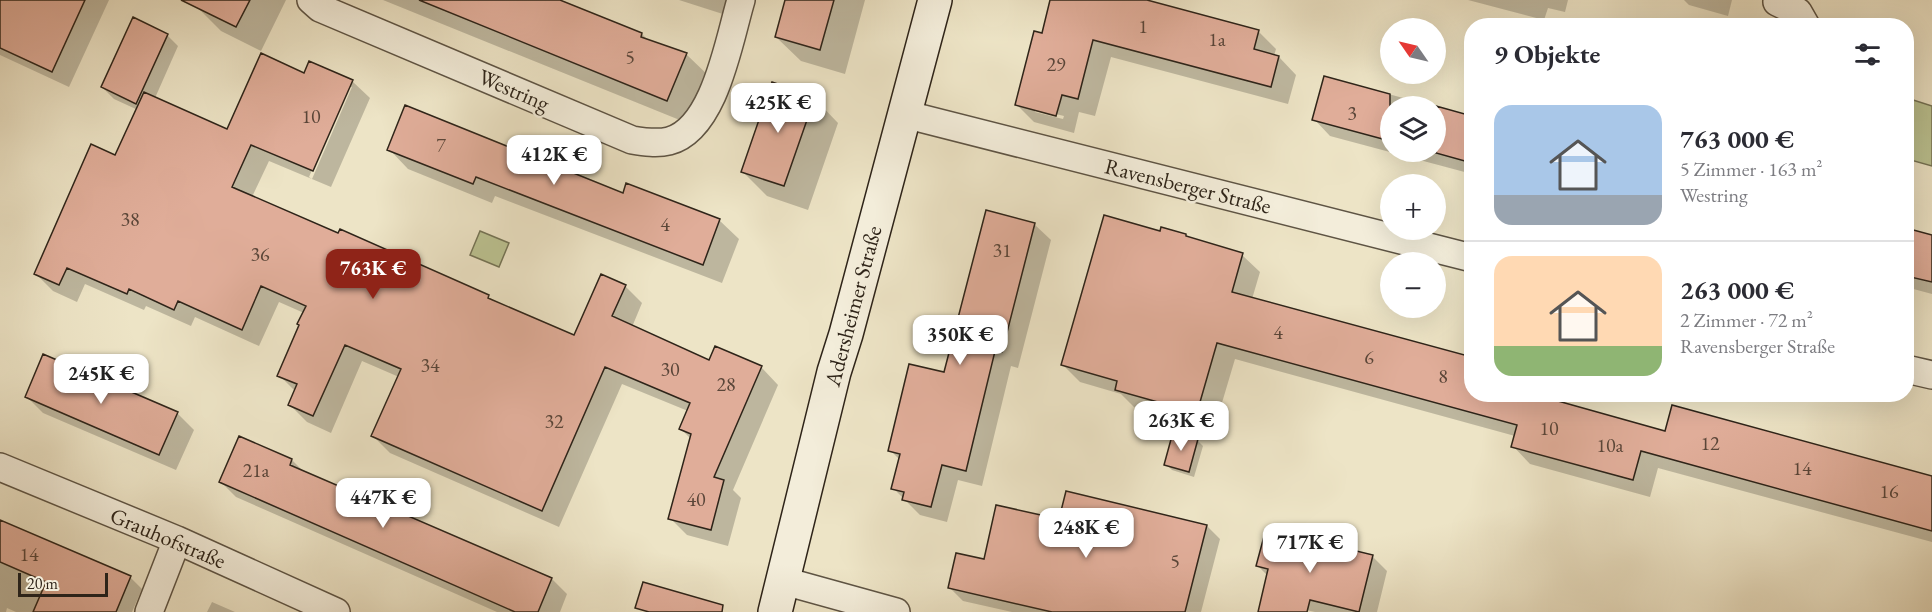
<!DOCTYPE html>
<html lang="de">
<meta charset="utf-8">
<style>
:root{--surface:#fff;--page:#f7f7f7;--text:#2b2b33;--muted:#7c7c81;--line:#e1e1e2;--accent:#8f2418}
body{margin:0;font-family:"EB Garamond",serif;background:var(--page);color:var(--text);height:100vh;display:flex;flex-direction:column;font-size:22px;white-space:nowrap}
*{box-sizing:border-box;margin:0}
p{font-size:20px;color:var(--muted)}
.icon{flex:none;width:33px;height:33px;fill:none;stroke:currentColor;stroke-width:2;stroke-linecap:round;stroke-linejoin:round}
.map{position:relative;flex:1;overflow:hidden}
.panel{position:absolute;left:1464px;top:18px;width:450px;height:384px;display:flex;flex-direction:column;background:var(--surface);border-radius:24px;box-shadow:0 6px 24px #0002}
.panel>*{flex:none}
.needle{width:39px;rotate:304deg}
.controls{position:absolute;left:1380px;top:18px;display:grid;gap:12px}
.controls a{display:grid;place-items:center;width:66px;height:66px;border-radius:50%;background:var(--surface);box-shadow:0 6px 24px #0002;font-size:30px}
.scale{position:absolute;left:18px;bottom:15px;width:90px;box-sizing:border-box;padding-left:6px;border:3px solid #2e2419;border-top:0;font-size:16px;line-height:21px;white-space:nowrap;color:#2e2419;-webkit-text-stroke:4px #f3edda;paint-order:stroke}
.price{position:absolute;translate:-50% -51px;padding:0 14px;border-radius:12px;background:#fff;color:#222;font-size:20px;line-height:39px;filter:drop-shadow(0 2px 3px #0008)}
.price::after{content:'';position:absolute;left:50%;top:36px;width:18px;height:14px;margin-left:-9px;background:inherit;clip-path:polygon(0 0,100% 0,50% 100%)}
.price.selected{background:var(--accent);color:#fff}
ul{padding:0;list-style:none}
li{display:flex;align-items:center;gap:18px;height:150px;padding:0 30px}
li+li{border-top:2px solid var(--line)}
li span{display:grid;place-items:center;flex:none;width:168px;height:120px;border-radius:18px;color:#555}
li>.icon{margin-inline-start:auto}
span .icon{width:72px;height:72px;fill:#fffc;stroke-width:1}
li b{font-size:26px}
h2{display:flex;justify-content:space-between;align-items:center;height:72px;padding:0 30px;font-size:26px}
.map>svg:first-child{display:block}
.green{fill:#bcc392;stroke:#757456;stroke-width:1.5}
.shadow{fill:#0003;fill-rule:evenodd}
.building{fill:#e0ad99;stroke:#2e2419;stroke-width:1.5}
.lines{fill:none;stroke-linecap:round;stroke-linejoin:round}
.street-casing{stroke:#5e5444;stroke-width:30}
.secondary-casing{stroke:#2e2419;stroke-width:36}
.street{stroke:#f3edda;stroke-width:27}
.secondary{stroke:#f3edda;stroke-width:33}
.labels{text-anchor:middle;dominant-baseline:central;stroke-width:5;stroke-linejoin:round;paint-order:stroke}
.number-label{font-size:20px;fill:#5a4639}
.street-label{font-size:22px;fill:#2e2419;stroke:#f3edda}
</style>
<div class="map">
<svg width="1932" height="612" viewBox="0 0 1932 612">
<rect width="100%" height="100%" fill="#ede4c6"/>
<filter id="stains"><feTurbulence type="fractalNoise" baseFrequency=".00333" numOctaves="4"/><feColorMatrix values="0 0 0 0 .2 0 0 0 0 .09 0 0 0 0 .02 0 0 0 .5 -.17"/></filter>
<radialGradient id="worn" r=".72"><stop offset=".6" stop-color="#630" stop-opacity="0"/><stop offset="1" stop-color="#630" stop-opacity=".3"/></radialGradient>
<!-- green -->
<path class="green" d="M1907,98l25,8v60l-25,-7z
M480,231l29,12 -10,24 -29,-12z"/>
<!-- shadow -->
<path class="shadow" d="M0,0h109l-40,87 -69,-32z
M200,0h86l-25,51 -40,-20 -24,-24z
M383,0h174l85,34 7,7 37,13 25,24 -19,47z
M679,0h55l-5,16z
M787,0h78l-20,74 -44,-13 -25,-24z
M1051,0h90l117,31 18,18 -2,7 5,1 17,18 -8,29 -177,-47 -16,59 -16,-4 -5,21 -40,-11 -17,-17 26,-71zM1035,109l29,7 -1,3 -28,-7z
M1468,0h100l-3,12 -17,-4 -4,12z
M1684,0h48l-4,16 -39,-11z
M167,35l11,11 -23,52 73,33 77,-56 47,6 18,17 -39,89 -62,-26 -17,36 236,99 6,6 81,34 50,-50 17,17 -10,24 78,35 51,5 17,18 -45,105 8,8 -13,48 -41,-11 -17,-17 21,-79 -10,-10 7,-18 -66,-27 -63,143 -169,-74 -17,-17 26,-59 -37,-16 -31,72 -24,-11 -17,-17 6,-13 -17,-17 25,-62 -25,-11 -20,44 -64,-29 -4,9 -45,-20 -2,4 -59,-26 -8,18 -24,-11 -18,-18 81,-116 22,-47 -24,-11 -12,-12zM348,87h4l-40,92 -3,-2z
M1325,77l108,29h-43v46h46v-45l36,10v57l-142,-38 -16,-17z
M814,98l24,25 -30,87 -41,-14 -25,-25z
M389,149l235,46 95,25 20,19 -17,44 -227,-87 -3,7 -84,-34z
M1034,224l17,16 -33,128 -7,-2 -29,120 -24,-6 -11,42 -27,-7 -27,-27 7,-28 -10,-10 55,-76z
M1906,230l26,7v57l-26,-7z
M1161,233l24,2 4,4 53,16 18,17 -8,27 220,95 194,39 266,44v65l-274,-74 -8,29 -120,-33 -17,-18 2,-10 -280,-77 -22,74 -23,-7 -4,-5 -52,-14 -13,-13 -41,-12 -17,-17z
M26,396l151,17 17,17 -18,40 -133,-57z
M1197,440l6,6 -9,31 -22,-7 -6,-6z
M292,460l14,14 246,105 15,15 -7,18h-63l-261,-115 -15,-15z
M1060,521l147,5 13,13 -19,73h-189l-49,-11 -13,-13 35,-27z
M0,522l130,55 12,12 -10,23h-116l-9,-4 -1,4h-6z
M1372,556l15,15 -10,41h-62l-36,-8 -11,-28 -10,-10z
M212,602l23,10h-28z"/>
<!-- building -->
<path class="building" d="M0,0h85l-33,72 -52,-24z
M181,0h69l-14,27z
M419,0h141l82,33 -1,4 46,16 -20,48z
M785,0h49l-14,50 -45,-13z
M1050,0h97l112,30 -5,19 25,7 -8,31 -178,-47 -15,59 -16,-4 -6,21 -41,-11 19,-74 8,2z
M133,17l35,17 -32,70 -35,-17z
M261,53l43,20 5,-12 44,19 -40,91 -62,-26 -19,42 106,46 2,-4 149,66 -1,3 86,37 27,-61 25,11 -14,31 97,44 6,-14 47,20 -48,111 10,3 -13,50 -43,-11 23,-85 -12,-5 11,-26 -85,-36 -63,144 -171,-75 30,-67 -56,-24 -32,71 -25,-11 9,-21 -20,-8 22,-51 -2,-1 9,-18 -45,-20 -19,44 -64,-29 -4,9 -45,-21 -2,5 -60,-26 -8,17 -25,-11 57,-130 24,11 29,-63 83,37z
M1324,76l66,18v47l-78,-21z
M772,82l43,15 -31,89 -43,-14z
M405,105l218,88 3,-10 94,36 -17,46 -227,-88 -3,7 -86,-34z
M1436,106l36,10v47l-36,-10z
M986,210l49,13 -33,129 -7,-1 -29,120 -24,-6 -11,42 -29,-7 2,-8 -13,-3 9,-35 -12,-3 21,-87 35,8z
M1104,215l56,16 1,-4 25,7v2l57,17 -11,39 240,65v37h61l132,37 7,-26 260,71v55l-291,-80 -8,29 -122,-33 6,-22 -300,-82 -21,73 -25,-7 1,-3 -57,-16 2,-9 -56,-16z
M1906,228l26,7v47l-26,-6z
M43,354l135,58 -19,43 -134,-58z
M1173,432l25,7 -9,33 -25,-7z
M239,436l53,23 -2,6 262,113 -14,34h-23l-296,-130z
M1066,491l141,34 -22,87h-133l-104,-24 8,-35 28,6 12,-54 63,14z
M0,520l131,56 -15,36h-83l13,-30 -46,-20z
M1266,529l107,26 -14,57 -49,-12 -3,12h-49l10,-43 -12,-3z
M643,582l80,23 -1,7h-73l-14,-4z"/>
<g class="lines">
<!-- street casing -->
<g class="street-casing">
<path id="street" d="M311,0l9,8 312,132c12,2 25,4 37,1 46,-12 60,-101 72,-141
M1777,2l21,10 8,14
M904,114l568,144
M1906,369l26,6
M0,467l177,73 159,72
M784,581l112,31
M149,612l28,-72"/>
</g>
<!-- secondary casing -->
<g class="secondary-casing">
<path id="secondary" d="M775,612l59,-240 12,-38 89,-334"/>
</g>
<!-- street -->
<use href="#street" class="street"/>
<!-- secondary -->
<use href="#secondary" class="secondary"/>
</g>
<g class="labels">
<!-- number labels -->
<g class="number-label">
<text x="1143" y="26">1</text>
<text x="1217" y="39">1a</text>
<text x="630" y="57">5</text>
<text x="1056" y="64">29</text>
<text x="1352" y="113">3</text>
<text x="311" y="116">10</text>
<text x="441" y="145">7</text>
<text x="130" y="219">38</text>
<text x="665" y="224">4</text>
<text x="1002" y="250">31</text>
<text x="260" y="254">36</text>
<text x="1278" y="332">4</text>
<text x="1369" y="357">6</text>
<text x="430" y="365">34</text>
<text x="670" y="369">30</text>
<text x="1443" y="376">8</text>
<text x="726" y="384">28</text>
<text x="554" y="421">32</text>
<text x="1549" y="428">10</text>
<text x="1710" y="443">12</text>
<text x="1610" y="445">10a</text>
<text x="1802" y="468">14</text>
<text x="256" y="470">21a</text>
<text x="1889" y="491">16</text>
<text x="696" y="499">40</text>
<text x="29" y="554">14</text>
<text x="1175" y="561">5</text>
</g>
<!-- street labels -->
<g class="street-label">
<text transform="translate(514 90) rotate(23)">Westring</text>
<text transform="translate(1188 186) rotate(14)">Ravensberger Straße</text>
<text transform="translate(853 306) rotate(-75)">Adersheimer Straße</text>
<text transform="translate(168 538) rotate(23)">Grauhofstraße</text>
</g>
</g>
<rect width="100%" height="100%" filter="url(#stains)"/>
<rect width="100%" height="100%" fill="url(#worn)"/>
</svg>
<div class="controls">
<a><svg class="needle" viewBox="-14 -14 28 28"><path d="M0-13l5 13h-10z" fill="#e53935"/><path d="M0 13l5-13h-10z" fill="#7c7c81"/></svg></a>
<a><svg class="icon" aria-label="layers" viewBox="0 0 24 24"><path d="M12 4l9 5-9 5-9-5zM3 14l9 5 9-5"/></svg></a>
<a>+</a>
<a>−</a>
</div>
<div class="scale">20 m</div>
<b class="price" style="left:778px;top:134px">425K €</b>
<b class="price" style="left:554px;top:186px">412K €</b>
<b class="price selected" style="left:373px;top:300px">763K €</b>
<b class="price" style="left:960px;top:366px">350K €</b>
<b class="price" style="left:101px;top:405px">245K €</b>
<b class="price" style="left:1181px;top:452px">263K €</b>
<b class="price" style="left:383px;top:529px">447K €</b>
<b class="price" style="left:1086px;top:559px">248K €</b>
<b class="price" style="left:1310px;top:574px">717K €</b>
<section class="panel">
<h2>9 Objekte<svg class="icon" aria-label="filters" viewBox="0 0 24 24"><path d="M4 7h16M4 17h16"/><circle cx="9" cy="7" r="2"/><circle cx="15" cy="17" r="2"/></svg></h2>
<ul>
<li><span style="background:linear-gradient(#a9c7e8 75%,#9aa5b1 0)"><svg class="icon" aria-label="home" viewBox="0 0 24 24"><path d="M3 11l9-7 9 7M6 9v11h12V9"/></svg></span><div><b>763 000 €</b><p>5 Zimmer · 163 m²</p><p>Westring</p></div></li>
<li><span style="background:linear-gradient(#ffd9b3 75%,#8fb573 0)"><svg class="icon" aria-label="home" viewBox="0 0 24 24"><path d="M3 11l9-7 9 7M6 9v11h12V9"/></svg></span><div><b>263 000 €</b><p>2 Zimmer · 72 m²</p><p>Ravensberger Straße</p></div></li>
</ul>
</section>
</div>
